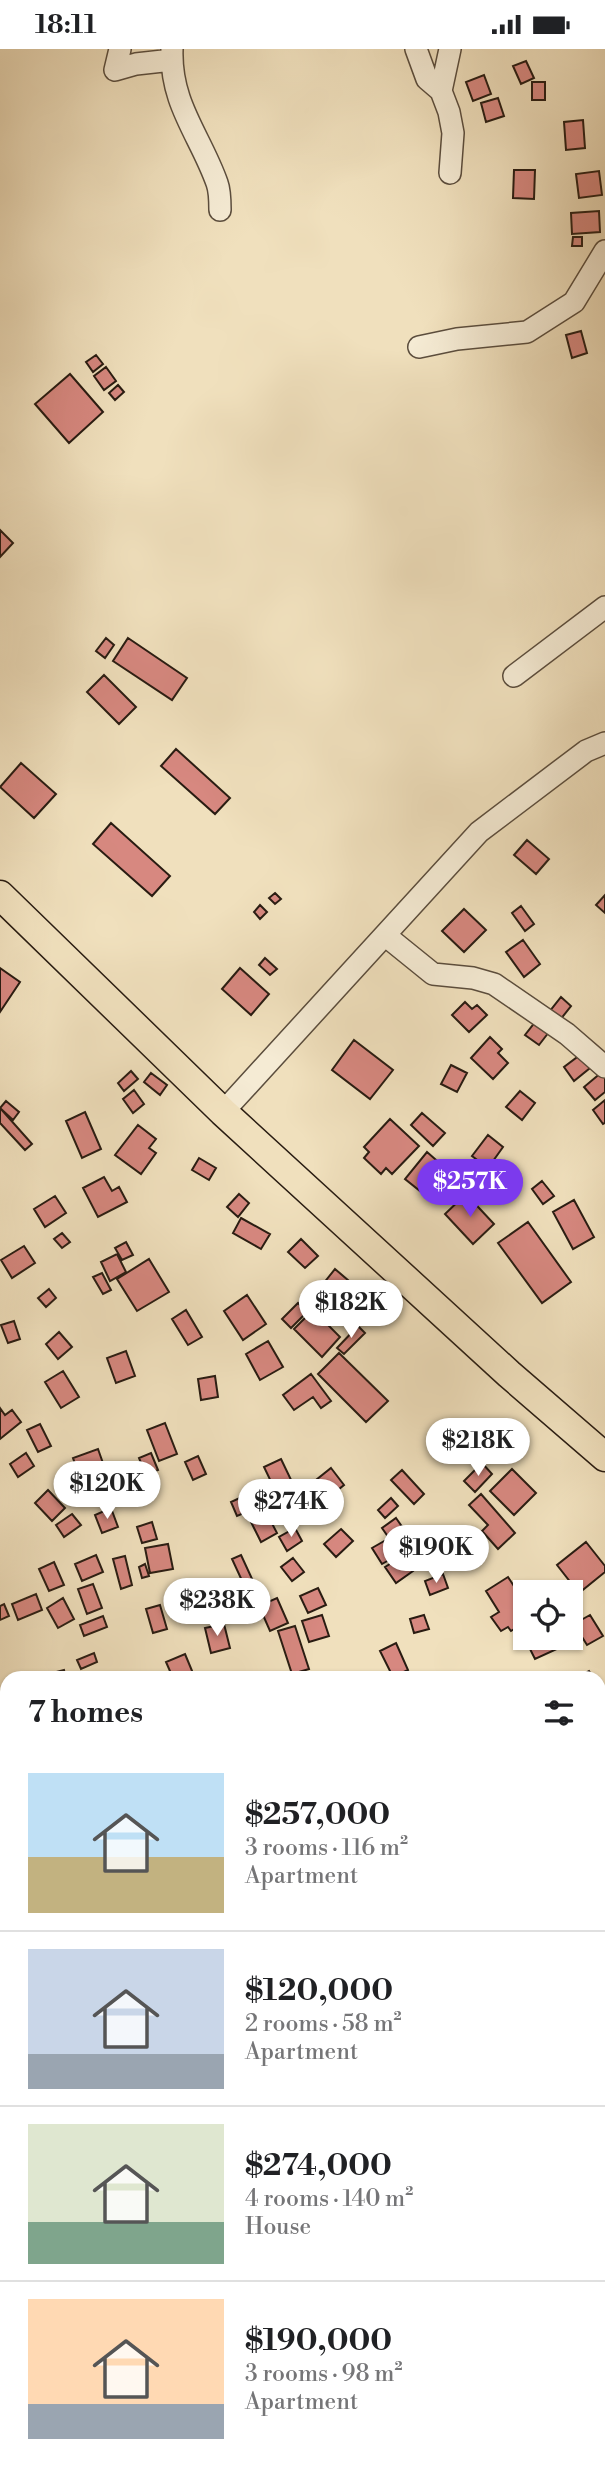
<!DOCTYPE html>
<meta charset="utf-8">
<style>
:root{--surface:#fff;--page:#f6f6f6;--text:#202124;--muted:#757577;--line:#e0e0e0;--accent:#7c3aed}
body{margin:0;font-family:"Libre Bodoni",serif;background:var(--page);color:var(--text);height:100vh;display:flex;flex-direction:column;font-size:26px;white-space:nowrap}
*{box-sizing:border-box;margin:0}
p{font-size:23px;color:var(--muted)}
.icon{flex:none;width:38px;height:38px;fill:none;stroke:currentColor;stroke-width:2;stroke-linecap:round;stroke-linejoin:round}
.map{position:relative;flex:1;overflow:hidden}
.panel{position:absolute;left:0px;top:1622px;width:606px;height:800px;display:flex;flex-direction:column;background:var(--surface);border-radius:21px 21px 0 0;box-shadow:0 2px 5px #0004}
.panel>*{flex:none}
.controls{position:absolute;left:513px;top:1531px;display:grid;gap:14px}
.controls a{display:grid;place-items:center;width:70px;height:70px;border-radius:0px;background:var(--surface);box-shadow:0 2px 5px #0004;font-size:35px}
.price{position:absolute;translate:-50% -60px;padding:0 16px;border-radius:24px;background:#fff;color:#222;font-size:23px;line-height:46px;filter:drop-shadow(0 2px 4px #0008)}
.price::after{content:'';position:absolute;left:50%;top:42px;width:21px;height:16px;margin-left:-10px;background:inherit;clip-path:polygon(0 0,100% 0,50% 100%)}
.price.selected{background:var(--accent);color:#fff}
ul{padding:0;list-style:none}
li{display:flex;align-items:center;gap:21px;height:175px;padding:0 28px}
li+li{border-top:2px solid var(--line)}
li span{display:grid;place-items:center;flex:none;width:196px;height:140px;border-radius:0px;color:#555}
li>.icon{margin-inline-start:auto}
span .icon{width:84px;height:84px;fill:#fffc;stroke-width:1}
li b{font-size:30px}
h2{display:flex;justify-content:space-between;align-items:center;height:84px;padding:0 28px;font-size:30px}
.status{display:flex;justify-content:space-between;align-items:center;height:49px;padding:0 35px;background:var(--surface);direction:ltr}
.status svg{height:19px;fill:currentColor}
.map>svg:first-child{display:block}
.building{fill:#d78880;stroke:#291c12;stroke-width:2}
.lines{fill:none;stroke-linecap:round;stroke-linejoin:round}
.minor-casing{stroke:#5b4d3d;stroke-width:24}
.major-casing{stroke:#291c12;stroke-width:31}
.minor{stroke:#f5ebd4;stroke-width:21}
.major{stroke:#f0e0bd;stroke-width:28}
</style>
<div class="status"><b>18:11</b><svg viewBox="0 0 49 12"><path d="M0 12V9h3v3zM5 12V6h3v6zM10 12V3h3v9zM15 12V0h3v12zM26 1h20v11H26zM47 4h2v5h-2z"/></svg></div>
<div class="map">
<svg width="605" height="2421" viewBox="0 0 605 2421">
<rect width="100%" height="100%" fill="#f0e0bd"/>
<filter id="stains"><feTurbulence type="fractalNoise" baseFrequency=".00286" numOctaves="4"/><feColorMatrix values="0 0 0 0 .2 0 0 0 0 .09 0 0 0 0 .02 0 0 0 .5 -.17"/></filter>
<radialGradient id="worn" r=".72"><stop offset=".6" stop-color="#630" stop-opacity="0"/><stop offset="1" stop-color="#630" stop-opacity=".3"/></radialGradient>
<!-- building -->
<path class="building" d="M526,12l8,17 -13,6 -8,-18z
M484,26l7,19 -18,7 -7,-19z
M532,33h13v18h-13z
M498,49l6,18 -18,6 -5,-19z
M583,71l2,28 -19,2 -2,-28z
M514,121h21l-1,29 -21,-1z
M599,122l3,24 -23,3 -3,-24z
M599,162l1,21 -28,2 -1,-21z
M573,188h9v9h-10z
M581,282l6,22 -15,5 -6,-23z
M96,306l7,9 -10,8 -7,-10z
M106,318l10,14 -12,9 -10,-14z
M70,325l33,38 -34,31 -34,-39z
M118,336l6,7 -9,8 -6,-7z
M0,481l13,13 -13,14z
M106,589l8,7 -9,13 -9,-7z
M128,589l59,40 -15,22 -59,-39z
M104,626l32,32 -17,17 -32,-32z
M176,700l54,49 -15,16 -54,-48z
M21,714l35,31 -22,24 -34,-31z
M111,774l59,53 -18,20 -59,-52z
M527,791l22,19 -13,15 -22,-19z
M275,844l6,6 -6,5 -6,-6z
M605,846v18l-9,-8z
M260,856l7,7 -7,7 -6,-7z
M521,857l13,18 -9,7 -13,-18z
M464,860l22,21 -22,22 -22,-21z
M523,891l17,24 -16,13 -18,-25z
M265,909l12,11 -7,6 -11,-10z
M0,919l20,14 -20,30z
M240,919l29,26 -18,21 -29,-26z
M561,948l10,9 -11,14 -10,-9z
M465,953l7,7 5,-4 10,10 -18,17 -17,-17z
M536,972l13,11 -10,13 -14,-10z
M490,988l12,12 -4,4 10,10 -15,16 -22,-21z
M354,991l39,30 -23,29 -38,-29z
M580,1006l10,13 -16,13 -10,-14z
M451,1016l16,8 -10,19 -16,-8z
M131,1022l7,8 -14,12 -6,-8z
M602,1023l3,4v16l-10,8 -11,-13z
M151,1024l16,12 -7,10 -16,-13z
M134,1041l10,14 -11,9 -10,-14z
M520,1042l15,12 -13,17 -16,-13z
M605,1051v23l-2,1 -10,-14z
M6,1052l13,11 -6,8 -13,-12z
M0,1059l32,36 -7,6 -25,-27z
M85,1063l16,37 -19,9 -16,-37z
M422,1064l23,20 -12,13 -22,-21z
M390,1070l29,27 -27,28 -6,-6 -5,6 -17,-16 5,-6 -5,-5z
M138,1076l18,14 -7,9 7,5 -15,21 -26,-19z
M488,1086l15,12 -15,21 -16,-12z
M427,1103l32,28 -18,22 -13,-11 -3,4 -20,-16z
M199,1109l17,10 -7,12 -17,-10z
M104,1128l8,14 7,-4 8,15 -29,15 -15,-29z
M542,1132l12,15 -11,8 -11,-15z
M239,1145l10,9 -11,14 -11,-10z
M466,1145l28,30 -21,20 -28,-30z
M55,1147l11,17 -21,14 -11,-18z
M574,1151l20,37 -21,12 -20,-37z
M241,1169l29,16 -9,15 -28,-16z
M528,1173l43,60 -29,21 -44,-60z
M62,1184l8,9 -8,6 -8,-9z
M301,1190l17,17 -13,12 -17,-16z
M126,1193l7,13 -11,5 -7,-12z
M24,1197l11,17 -23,15 -11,-18z
M117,1205l9,18 -16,9 -9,-19z
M149,1210l20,33 -32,19 -20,-32z
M335,1220l28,24 -12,15 -28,-24z
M102,1224l9,17 -8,4 -10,-17z
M49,1240l7,9 -10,9 -8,-9z
M247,1246l19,29 -23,16 -19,-29z
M298,1254l9,9 -16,16 -9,-9z
M319,1255l13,14 -5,6 13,13 -18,20 -28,-28z
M186,1261l16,27 -14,8 -16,-26z
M14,1272l6,18 -12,4 -7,-18z
M358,1277l7,7 -21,21 -7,-6z
M59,1283l13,15 -14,12 -12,-15z
M268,1292l15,26 -23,13 -14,-26z
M126,1302l9,25 -19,7 -9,-25z
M339,1304l49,48 -22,21 -48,-48z
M63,1322l16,26 -18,11 -16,-26z
M311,1325l20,27 -10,7 -8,-11 -19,13 -11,-15z
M215,1327l3,21 -17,3 -3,-21z
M0,1359l5,7 7,-5 9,12 -21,17z
M165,1374l12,31 -18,7 -12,-31z
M40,1375l11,22 -13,6 -11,-22z
M98,1400l13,37 -25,9 -13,-37z
M26,1404l8,13 -16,11 -8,-13z
M151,1404l7,17 -12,5 -7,-17z
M198,1407l8,18 -13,6 -8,-18z
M281,1410l12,25 -17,8 -12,-25z
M482,1414l10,11 -17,18 -11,-11z
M331,1419l13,17 -15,12 -13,-17z
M512,1420l24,24 -22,22 -24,-24z
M402,1421l22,24 -10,10 -23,-24z
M148,1430l5,16 -18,6 -5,-16z
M315,1440l10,14 -17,11 -10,-14z
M48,1441l17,18 -13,13 -17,-18z
M257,1441l6,15 -26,11 -6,-14z
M481,1445l34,39 -17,16 -16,-18 6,-6 -19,-20z
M391,1449l7,8 -13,12 -7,-8z
M111,1459l7,19 -16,6 -7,-18z
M265,1461l12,23 -16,9 -12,-24z
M72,1465l9,11 -17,12 -8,-12z
M396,1469l14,20 -14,10 -14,-20z
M152,1473l5,17 -15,4 -5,-16z
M295,1479l7,13 -15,10 -8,-14z
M341,1480l12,12 -17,16 -12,-13z
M386,1491l10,16 -14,8 -10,-16z
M586,1493l19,24v6l-26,21 -22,-28z
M168,1495l5,25 -23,4 -5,-25z
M96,1506l7,17 -21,9 -7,-17z
M241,1506l12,26 -9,4 -12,-26z
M125,1507l7,29 -11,4 -8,-30z
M403,1507l10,15 -17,12 -11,-16z
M293,1509l11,14 -12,9 -11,-14z
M54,1513l10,23 -15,6 -10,-22z
M145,1515l4,12 -7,2 -3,-11z
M443,1525l5,14 -18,7 -5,-14z
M508,1528l17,26v19l-14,9 -3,-4 -7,4 -10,-14 8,-5 -13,-21z
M93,1535l9,24 -15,6 -9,-25z
M318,1539l8,17 -18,8 -8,-17z
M36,1545l6,16 -24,10 -6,-16z
M205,1548l5,19 -20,6 -5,-19z
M63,1549l11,21 -16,9 -11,-20z
M277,1549l11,25 -18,8 -11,-25z
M4,1555l5,12 -9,4v-14z
M160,1556l7,24 -14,4 -7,-24z
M322,1566l7,21 -20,6 -7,-21z
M424,1566l5,14 -15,4 -4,-14z
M590,1566l13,21 -16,9 -13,-21z
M103,1567l4,11 -23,9 -4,-11z
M224,1575l6,24 -19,5 -6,-25z
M295,1577l14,43 -17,5 -14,-43z
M532,1589h23l4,10 -24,11 -7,-14 6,-3z
M396,1594l12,27 -15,7 -13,-26z
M94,1604l3,9 -16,7 -4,-9z
M185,1605l10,24h-22l-7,-16z
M64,1621l2,8h-29v-1z
M589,1622l4,7h-17z
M605,1664v22l-7,4v-22z
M0,1976h7v34h-7z
M603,2029l2,17 -7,3v-18z
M598,2057l7,15v3l-7,2z
M598,2132l7,4v20l-7,-4z
M0,2149h7v17h-7z
M605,2259v26l-7,1v-26z
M6,2323l1,40h-7v-23h5z
M605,2348v30l-7,-9v-16z
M86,2415h38v6h-38z
M355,2415h26l1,6h-26z"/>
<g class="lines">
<!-- minor casing -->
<g class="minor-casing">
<path id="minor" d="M120,0l-5,21 21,-6 36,-4
M172,0c-2,55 28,86 45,134 3,8 3,18 3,27
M416,0l11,30 14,12 8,21 4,21 -3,40
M441,42l9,-42
M419,298l38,-8 70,-7 47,-30 31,-51
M514,627l91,-69
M386,887l47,38 40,4 21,6 73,50 38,33
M223,1063l256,-280 107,-81 19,-8
M598,1906l7,-18
M0,2282h7
M146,2421v-6"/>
</g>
<!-- major casing -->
<g class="major-casing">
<path id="major" d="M0,846l223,217 286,262 96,83"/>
</g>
<!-- minor -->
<use href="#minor" class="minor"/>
<!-- major -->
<use href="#major" class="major"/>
</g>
<rect width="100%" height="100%" filter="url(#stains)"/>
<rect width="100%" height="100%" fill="url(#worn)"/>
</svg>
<div class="controls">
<a><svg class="icon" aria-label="locate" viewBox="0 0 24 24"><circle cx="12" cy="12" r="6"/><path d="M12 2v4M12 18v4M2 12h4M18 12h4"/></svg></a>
</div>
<b class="price selected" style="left:470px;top:1170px">$257K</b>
<b class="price" style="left:351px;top:1291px">$182K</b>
<b class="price" style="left:478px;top:1429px">$218K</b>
<b class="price" style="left:107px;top:1472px">$120K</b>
<b class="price" style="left:291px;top:1490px">$274K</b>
<b class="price" style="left:436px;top:1536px">$190K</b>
<b class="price" style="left:217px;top:1589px">$238K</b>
<section class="panel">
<h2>7 homes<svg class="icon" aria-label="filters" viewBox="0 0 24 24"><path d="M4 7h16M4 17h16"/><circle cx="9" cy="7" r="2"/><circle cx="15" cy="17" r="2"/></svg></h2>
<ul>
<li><span style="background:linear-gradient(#bfe0f5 60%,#c2b280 0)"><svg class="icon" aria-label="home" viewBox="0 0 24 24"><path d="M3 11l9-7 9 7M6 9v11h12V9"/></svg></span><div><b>$257,000</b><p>3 rooms · 116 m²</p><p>Apartment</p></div></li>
<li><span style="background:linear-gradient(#c9d6e8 75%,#9aa5b1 0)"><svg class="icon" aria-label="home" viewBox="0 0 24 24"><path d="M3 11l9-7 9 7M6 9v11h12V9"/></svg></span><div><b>$120,000</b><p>2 rooms · 58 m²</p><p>Apartment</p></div></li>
<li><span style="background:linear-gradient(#dfe7d0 70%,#7fa58c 0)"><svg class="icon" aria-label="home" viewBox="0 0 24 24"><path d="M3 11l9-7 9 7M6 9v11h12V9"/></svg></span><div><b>$274,000</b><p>4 rooms · 140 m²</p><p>House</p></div></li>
<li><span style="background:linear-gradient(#ffd9b3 75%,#9aa5b1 0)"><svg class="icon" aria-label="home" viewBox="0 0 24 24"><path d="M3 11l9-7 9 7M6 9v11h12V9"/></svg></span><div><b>$190,000</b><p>3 rooms · 98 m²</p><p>Apartment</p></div></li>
</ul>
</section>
</div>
